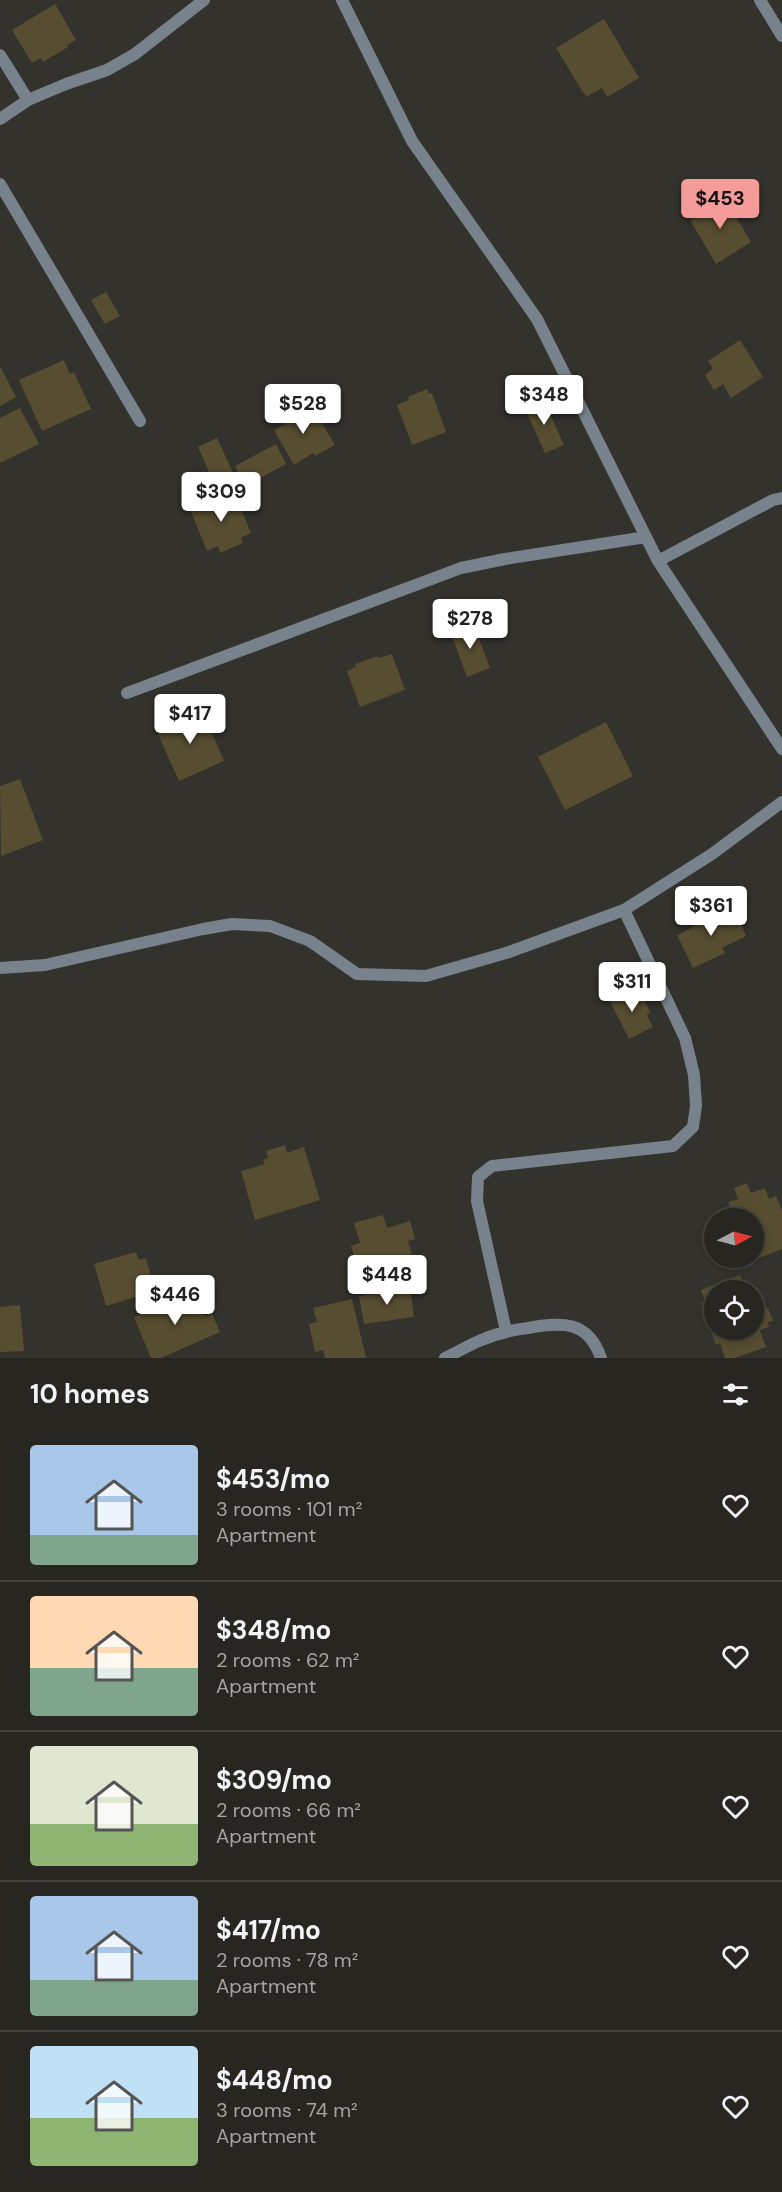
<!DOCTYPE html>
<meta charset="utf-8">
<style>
:root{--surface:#272621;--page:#2f2e2a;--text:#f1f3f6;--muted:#a4a5a5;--line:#43433f;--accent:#f59b9a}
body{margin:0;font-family:"DM Sans",sans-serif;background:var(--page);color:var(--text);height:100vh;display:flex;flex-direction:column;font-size:22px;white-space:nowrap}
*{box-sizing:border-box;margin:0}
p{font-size:20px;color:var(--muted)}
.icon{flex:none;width:33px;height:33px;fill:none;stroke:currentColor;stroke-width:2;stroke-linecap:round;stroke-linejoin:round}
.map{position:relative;height:1358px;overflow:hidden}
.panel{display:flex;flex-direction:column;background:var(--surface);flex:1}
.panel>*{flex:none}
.needle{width:39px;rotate:84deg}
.controls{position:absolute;left:704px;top:1208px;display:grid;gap:12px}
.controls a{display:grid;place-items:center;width:60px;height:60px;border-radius:50%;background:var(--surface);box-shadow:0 3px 9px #0003,0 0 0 2px var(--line);font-size:30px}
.price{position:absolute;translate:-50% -51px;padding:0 14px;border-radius:6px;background:#fff;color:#222;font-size:20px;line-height:39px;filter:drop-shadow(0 2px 3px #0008)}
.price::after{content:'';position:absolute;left:50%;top:36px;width:18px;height:14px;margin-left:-9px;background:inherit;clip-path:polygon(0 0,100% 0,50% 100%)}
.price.current{background:var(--accent);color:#111}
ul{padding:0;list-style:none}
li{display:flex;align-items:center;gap:18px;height:150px;padding:0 30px}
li+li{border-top:2px solid var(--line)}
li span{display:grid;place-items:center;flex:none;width:168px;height:120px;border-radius:6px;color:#555}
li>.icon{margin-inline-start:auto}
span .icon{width:72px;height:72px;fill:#fffc;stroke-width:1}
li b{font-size:26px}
h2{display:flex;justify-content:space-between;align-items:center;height:72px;padding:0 30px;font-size:26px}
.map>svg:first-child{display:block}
.building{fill:#574d30}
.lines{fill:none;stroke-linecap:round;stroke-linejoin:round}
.street{stroke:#77828d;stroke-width:12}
</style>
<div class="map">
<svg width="782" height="1358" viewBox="0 0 782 1358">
<rect width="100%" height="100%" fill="#34322c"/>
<!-- building -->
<path class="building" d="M55,4l21,36 -9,5 1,2 -25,15 -2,-4 -9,5 -20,-33z
M604,19l35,59 -32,19 -5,-9 -16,9 -30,-49z
M713,198l4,6 8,-5 26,43 -35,22 -26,-44 11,-6 -3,-6z
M106,292l14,24 -15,8 -14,-24z
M740,340l23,37 -32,21 -8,-14 -9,6 -9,-15 8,-6 -5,-8z
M64,360l6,14 4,-2 17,37 -49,22 -23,-51z
M0,366l16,31 -16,9z
M427,389l2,5 3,-1 14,39 -34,13 -15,-40 12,-5 -1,-3z
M543,398l21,47 -19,8 -21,-46z
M20,408l19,36 -39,19v-45z
M298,408l3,5 12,-5 22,37 -20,11 -2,-3 -19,12 -20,-35 11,-6 -4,-6z
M217,438l20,43 -20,9 -19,-43z
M276,444l10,20 -41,22 -10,-20z
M234,491l17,42 -10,5 2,5 -23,10 -2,-7 -11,5 -17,-42z
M473,623l17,45 -23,9 -17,-46z
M392,654l13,36 -45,17 -13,-36 9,-4 -1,-3 23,-8 1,2z
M186,709l6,14 13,-6 19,44 -45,20 -21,-47 12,-5 -5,-10z
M606,722l27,54 -68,34 -27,-53z
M20,779l23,61 -42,16 -1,-70z
M733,907l13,29 -24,12 3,5 -32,15 -16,-33 22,-11 -2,-3 21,-10 2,3z
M633,987l5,11 4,-3 8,17 -3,3 6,12 -24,12 -20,-40z
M285,1145l2,8 17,-6 16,53 -65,20 -14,-49 24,-7 -2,-4 5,-2 -2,-7z
M747,1183l4,10 14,-5 4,11 7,-3 6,14v39l-31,12 -2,-4h4v-39h-19l-6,-16 10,-3 -4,-11z
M383,1215l4,13 23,-7 5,18 -7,2 4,13 -8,3 5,14 -46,14 -12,-39 9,-3 -6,-20z
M136,1252l3,8 7,-2 5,18 -7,2 5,15 -43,13 -12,-42z
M740,1275l5,15h-31v39h39v-23l6,-2 2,6 7,-2 5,13 -5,1 1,5 -9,3 6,17 -31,11h-10l-5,-15 -4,2 -15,-42 4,-2 -4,-11z
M410,1288l4,29 -50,7 -5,-28z
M195,1290l11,26 6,-2 8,18 -59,26h-10l-17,-41z
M352,1299l14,59h-41l-2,-8 -8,2 -6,-28 8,-2 -4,-14z
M20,1305l4,46 -24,1v-45z"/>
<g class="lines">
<!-- street -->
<path class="street" d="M342,0l70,141 125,178 121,242 124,188
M760,0l22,36
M0,55l28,45
M0,119l28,-19 38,-16 41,-14 28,-16 69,-54
M0,184l140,237
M658,561l115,-61 9,-2
M127,693l334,-125 44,-9 141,-22
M0,968l45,-3 158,-36 29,-5 38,2 40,15 47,33 69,2 80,-23 118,-43 88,-56 70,-52
M506,1331l-29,-130 1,-24 14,-11 181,-20 20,-19 3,-21 -2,-31 -9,-37 -61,-128
M445,1358c11,-5 22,-12 34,-17 16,-7 32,-11 49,-13 34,-6 60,-8 73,30"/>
</g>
</svg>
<div class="controls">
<a><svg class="needle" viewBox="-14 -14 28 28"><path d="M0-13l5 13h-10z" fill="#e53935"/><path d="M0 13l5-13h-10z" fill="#a4a5a5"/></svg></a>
<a><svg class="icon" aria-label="locate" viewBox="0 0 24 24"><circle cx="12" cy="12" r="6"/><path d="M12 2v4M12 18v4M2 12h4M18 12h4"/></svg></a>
</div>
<b class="price current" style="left:720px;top:230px">$453</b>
<b class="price" style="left:544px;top:426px">$348</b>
<b class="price" style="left:303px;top:435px">$528</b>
<b class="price" style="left:221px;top:523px">$309</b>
<b class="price" style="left:470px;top:650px">$278</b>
<b class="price" style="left:190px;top:745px">$417</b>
<b class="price" style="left:711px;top:937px">$361</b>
<b class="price" style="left:632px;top:1013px">$311</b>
<b class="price" style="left:387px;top:1306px">$448</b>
<b class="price" style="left:175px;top:1326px">$446</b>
</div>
<section class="panel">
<h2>10 homes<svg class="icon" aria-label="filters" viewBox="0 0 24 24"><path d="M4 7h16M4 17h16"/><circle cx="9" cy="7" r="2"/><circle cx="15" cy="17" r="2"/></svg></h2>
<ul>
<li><span style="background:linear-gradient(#a9c7e8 75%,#7fa58c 0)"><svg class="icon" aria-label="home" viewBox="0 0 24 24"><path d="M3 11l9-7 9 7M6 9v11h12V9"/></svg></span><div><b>$453/mo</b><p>3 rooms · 101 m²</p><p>Apartment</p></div><svg class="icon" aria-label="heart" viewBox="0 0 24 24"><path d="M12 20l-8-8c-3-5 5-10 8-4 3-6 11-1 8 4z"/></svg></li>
<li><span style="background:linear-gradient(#ffd9b3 60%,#7fa58c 0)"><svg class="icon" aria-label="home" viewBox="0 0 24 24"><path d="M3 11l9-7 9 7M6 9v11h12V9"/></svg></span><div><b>$348/mo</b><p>2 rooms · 62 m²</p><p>Apartment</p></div><svg class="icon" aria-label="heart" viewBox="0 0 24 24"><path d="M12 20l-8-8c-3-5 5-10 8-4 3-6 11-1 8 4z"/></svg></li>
<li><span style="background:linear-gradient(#dfe7d0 65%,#8fb573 0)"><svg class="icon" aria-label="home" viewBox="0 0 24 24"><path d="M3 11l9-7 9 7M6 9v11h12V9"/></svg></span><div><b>$309/mo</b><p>2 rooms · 66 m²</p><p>Apartment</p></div><svg class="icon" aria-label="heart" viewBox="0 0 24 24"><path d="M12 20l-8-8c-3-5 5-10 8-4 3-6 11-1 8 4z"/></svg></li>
<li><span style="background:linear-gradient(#a9c7e8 70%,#7fa58c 0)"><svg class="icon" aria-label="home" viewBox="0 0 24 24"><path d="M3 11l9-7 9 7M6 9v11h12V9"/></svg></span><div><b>$417/mo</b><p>2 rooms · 78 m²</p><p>Apartment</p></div><svg class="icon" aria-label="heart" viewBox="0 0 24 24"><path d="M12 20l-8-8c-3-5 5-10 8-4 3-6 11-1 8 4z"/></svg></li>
<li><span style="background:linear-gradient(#bfe0f5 60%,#8fb573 0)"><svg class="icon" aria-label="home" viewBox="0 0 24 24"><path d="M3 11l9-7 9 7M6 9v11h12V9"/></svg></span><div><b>$448/mo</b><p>3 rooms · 74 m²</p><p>Apartment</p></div><svg class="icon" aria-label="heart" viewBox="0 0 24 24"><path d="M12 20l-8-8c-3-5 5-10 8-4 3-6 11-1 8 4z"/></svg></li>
</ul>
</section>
